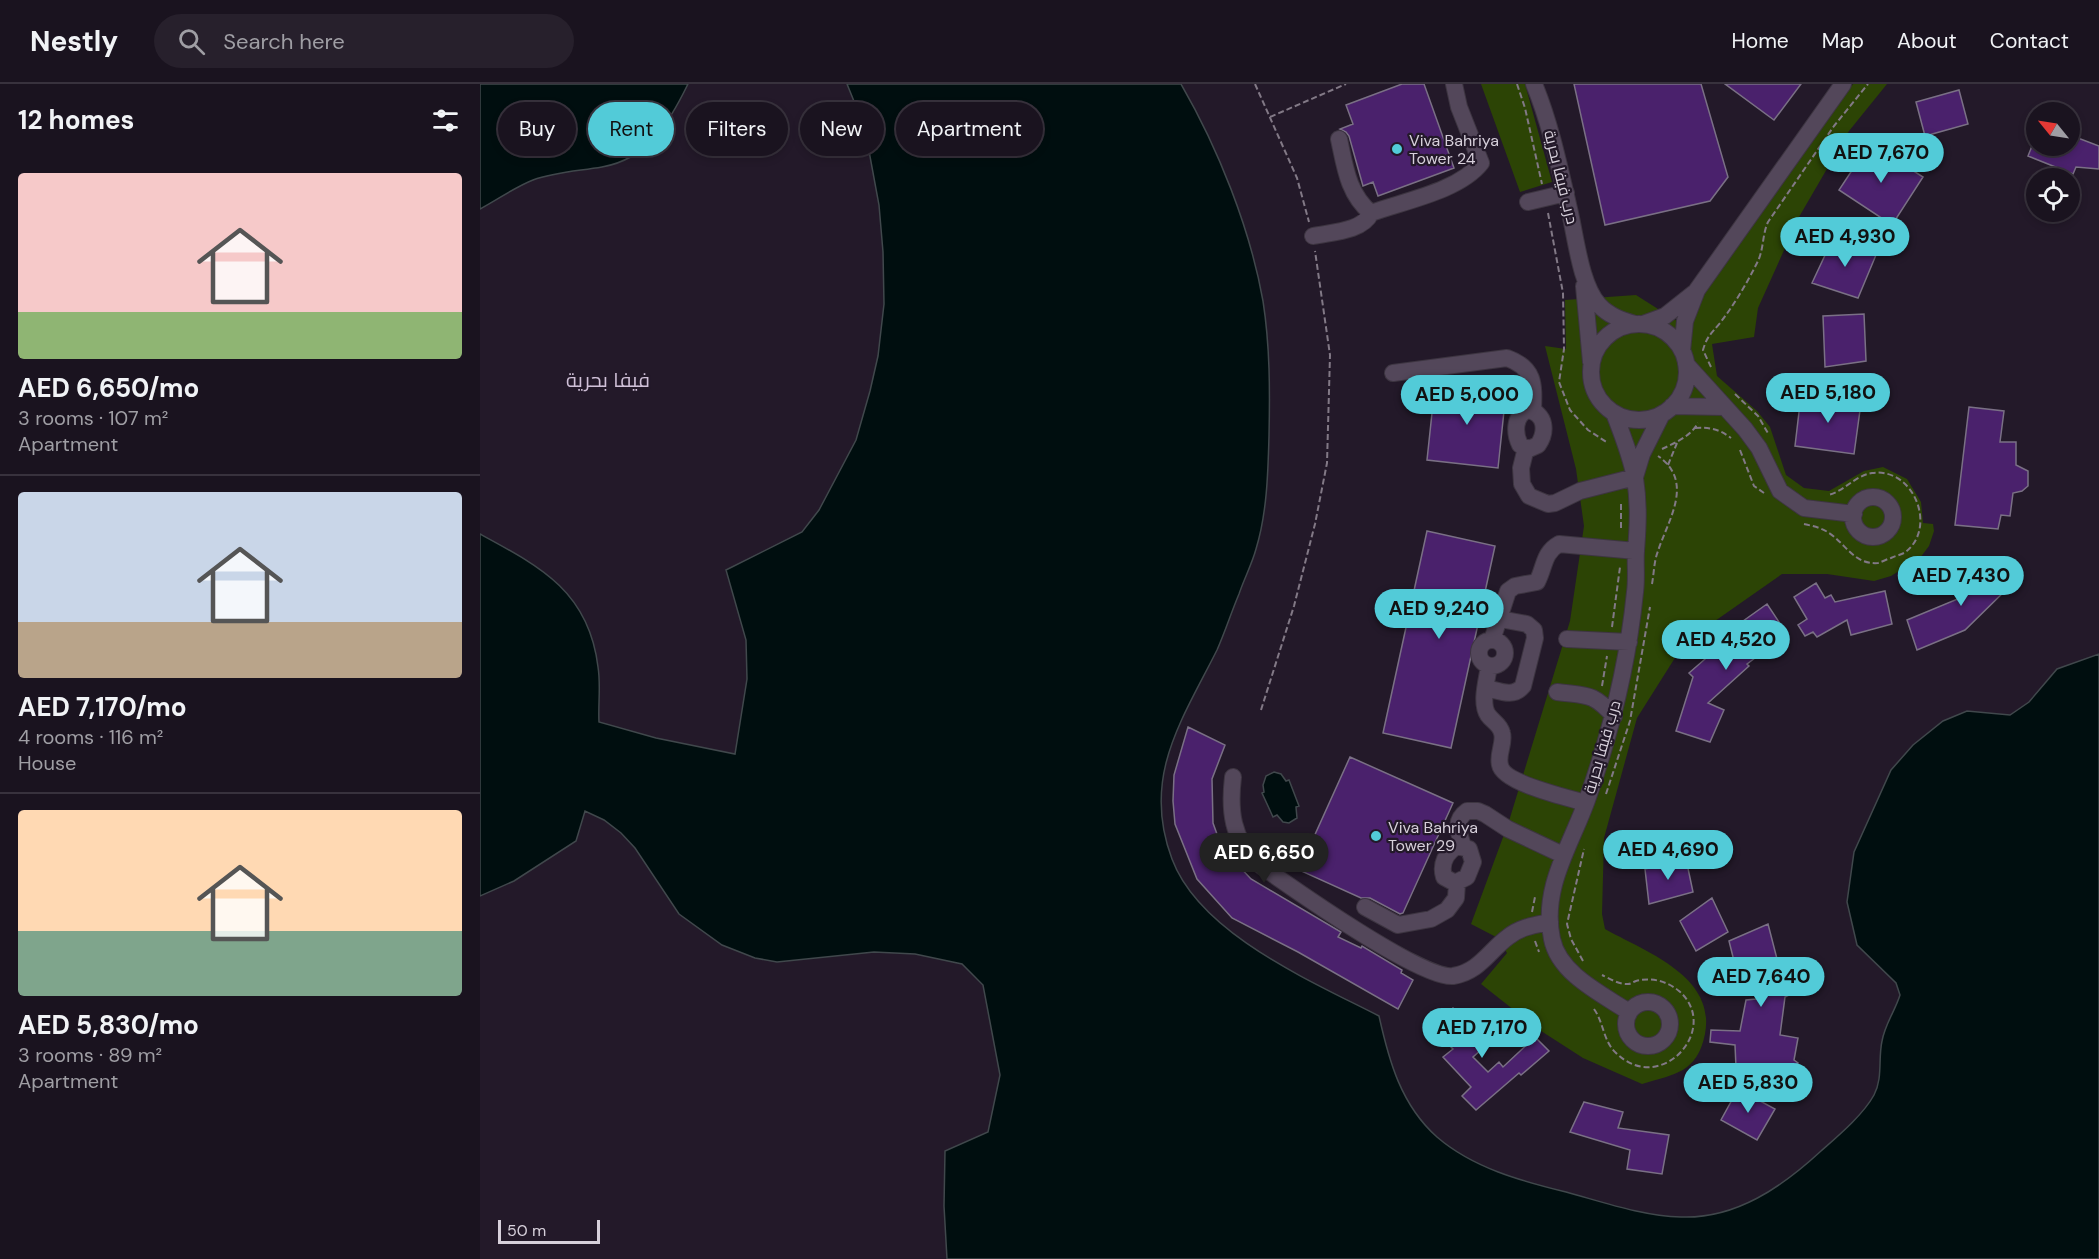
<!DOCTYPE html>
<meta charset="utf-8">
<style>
:root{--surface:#1a131f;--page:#27202c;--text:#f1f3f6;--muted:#9f9ea4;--line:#38323d;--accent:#52cbd8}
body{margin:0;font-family:"DM Sans",Cairo,sans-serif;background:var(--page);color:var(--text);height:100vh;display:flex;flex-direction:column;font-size:22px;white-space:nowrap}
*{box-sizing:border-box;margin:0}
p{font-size:20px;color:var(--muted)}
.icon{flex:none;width:33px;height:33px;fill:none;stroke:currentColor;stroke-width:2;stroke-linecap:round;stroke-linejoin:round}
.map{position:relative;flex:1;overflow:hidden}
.details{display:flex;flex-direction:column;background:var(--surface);width:480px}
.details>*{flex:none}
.top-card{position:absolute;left:18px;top:18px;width:570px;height:54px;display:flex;gap:12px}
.needle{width:39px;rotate:300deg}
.fabs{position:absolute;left:1546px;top:18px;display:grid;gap:12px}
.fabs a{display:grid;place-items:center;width:54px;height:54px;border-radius:50%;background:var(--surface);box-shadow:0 3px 9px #0003,0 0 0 2px var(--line);font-size:30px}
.scale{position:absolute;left:18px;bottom:15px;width:102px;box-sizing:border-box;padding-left:6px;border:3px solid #d7d0db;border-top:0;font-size:16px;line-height:21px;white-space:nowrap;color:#d7d0db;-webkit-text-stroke:4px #231929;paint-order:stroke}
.price{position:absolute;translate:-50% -51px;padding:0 14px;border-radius:21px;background:var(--accent);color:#111;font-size:20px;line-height:39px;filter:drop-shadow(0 2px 3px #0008)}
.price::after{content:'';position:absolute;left:50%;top:36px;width:18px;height:14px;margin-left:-9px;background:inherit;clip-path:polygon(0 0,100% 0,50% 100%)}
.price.current{background:#222;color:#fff}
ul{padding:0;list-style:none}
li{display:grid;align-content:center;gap:12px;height:318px;padding:0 18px}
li+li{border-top:2px solid var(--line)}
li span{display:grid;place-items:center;height:186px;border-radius:6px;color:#555}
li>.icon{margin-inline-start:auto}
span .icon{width:108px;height:108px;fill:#fffc;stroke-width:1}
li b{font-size:26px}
h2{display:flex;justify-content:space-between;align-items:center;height:72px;padding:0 18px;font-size:26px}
.pill{padding:0 21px;border-radius:27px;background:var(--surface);box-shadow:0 3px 9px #0003,0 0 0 2px var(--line);font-size:21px;line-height:54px}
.pill.current{background:var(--accent);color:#111}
header{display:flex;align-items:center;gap:36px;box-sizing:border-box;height:84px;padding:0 30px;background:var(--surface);border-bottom:2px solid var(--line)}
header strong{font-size:28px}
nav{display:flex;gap:33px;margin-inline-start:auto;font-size:21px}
.search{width:420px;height:54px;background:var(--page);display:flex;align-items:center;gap:15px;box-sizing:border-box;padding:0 21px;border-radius:33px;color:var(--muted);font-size:22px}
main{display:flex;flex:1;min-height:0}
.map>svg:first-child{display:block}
.green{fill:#2c4405}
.water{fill:#000e0f;stroke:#40484c;stroke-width:1.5}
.building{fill:#4a216c;stroke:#7a7085;stroke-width:1.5}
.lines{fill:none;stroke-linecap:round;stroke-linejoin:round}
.minor-casing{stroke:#3d3541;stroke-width:18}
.path{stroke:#827986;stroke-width:2;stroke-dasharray:6 3;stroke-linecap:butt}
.minor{stroke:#53475a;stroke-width:16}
.poi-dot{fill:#52cbd8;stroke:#231929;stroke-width:2}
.labels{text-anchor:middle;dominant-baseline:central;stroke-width:4.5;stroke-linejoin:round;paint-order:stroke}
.poi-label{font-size:16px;fill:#d7d0db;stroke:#231929;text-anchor:start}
.street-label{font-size:16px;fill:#d7d0db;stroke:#231929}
.quarter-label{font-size:20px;fill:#d0c1d8;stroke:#231929}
</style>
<header>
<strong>Nestly</strong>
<div class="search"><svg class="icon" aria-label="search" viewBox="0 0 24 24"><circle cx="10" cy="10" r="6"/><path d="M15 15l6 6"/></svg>Search here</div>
<nav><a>Home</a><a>Map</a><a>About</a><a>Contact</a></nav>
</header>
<main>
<section class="details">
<h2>12 homes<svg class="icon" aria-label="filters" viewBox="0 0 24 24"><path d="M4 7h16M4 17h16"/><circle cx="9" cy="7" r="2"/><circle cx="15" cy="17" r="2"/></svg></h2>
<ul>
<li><span style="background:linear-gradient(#f6c9c9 75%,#8fb573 0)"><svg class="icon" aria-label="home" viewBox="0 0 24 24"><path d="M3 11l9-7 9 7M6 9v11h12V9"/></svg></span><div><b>AED 6,650/mo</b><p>3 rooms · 107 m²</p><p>Apartment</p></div></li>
<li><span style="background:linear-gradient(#c9d6e8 70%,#b9a48a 0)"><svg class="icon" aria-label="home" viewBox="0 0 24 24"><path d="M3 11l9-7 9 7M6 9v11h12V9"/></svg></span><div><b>AED 7,170/mo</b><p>4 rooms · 116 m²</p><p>House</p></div></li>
<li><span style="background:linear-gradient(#ffd9b3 65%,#7fa58c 0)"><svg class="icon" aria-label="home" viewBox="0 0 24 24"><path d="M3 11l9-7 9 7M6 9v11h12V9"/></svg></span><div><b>AED 5,830/mo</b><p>3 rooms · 89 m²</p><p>Apartment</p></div></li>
</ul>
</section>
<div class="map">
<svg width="1619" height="1175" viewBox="0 0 1619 1175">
<rect width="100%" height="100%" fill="#231929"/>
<!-- green -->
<path class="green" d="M1001,0h44l27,98 -32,10z
M1373,0h34l-38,47 -50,86 -41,91 -4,29 -42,7 5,32 40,35 13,16 16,48 18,13 25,3 35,-20 19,-4 24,12 14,23 2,21 10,1 1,7 -5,15 -9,12 -29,18 -17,5 -47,-7h-45l-97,68 -48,76 -33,120 -2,76 3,15c41,23 111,47 100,105 -8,39 -30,40 -63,50l-59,-26 -45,-29 -57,-45 26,-31 -9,-15 -27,-14 38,-103 61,-200 14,-95 -8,-57 -31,-123 21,3 -1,-49 71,-5 52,33 9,-25z"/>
<!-- water -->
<path class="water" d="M0,0h208c-19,39 -40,75 -86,83 -23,4 -47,5 -69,13 -18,7 -36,20 -53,29z
M367,0h334c37,64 69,144 82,217 7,45 7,90 6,135 -1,37 -2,77 -13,113 -4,15 -12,30 -17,45 -8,19 -14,38 -22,56 -35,70 -76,127 -45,209 28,75 139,122 207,157 10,45 22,89 58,121 36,31 84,44 129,55 37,10 76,24 115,25 55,2 101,-30 140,-66 17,-15 42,-36 53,-56 9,-17 4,-36 8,-54 3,-17 13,-30 18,-46l-4,-12 -39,-38 -10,-43 7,-50 37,-82 22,-25 30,-24 24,-10 43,4 19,-13 28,-33 42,-15v605h-1152l-3,-53 1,-55 43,-19 12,-57 -17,-90 -21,-21 -47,-10 -41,-2 -97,10 -22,-4 -33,-13 -43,-31 -44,-66 -14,-15 -17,-13 -19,-9 -9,30 -62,40 -34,15v-362c61,33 109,58 118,133 3,18 0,37 1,55l57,16 79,16 12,-75 -1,-39 -20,-70 76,-38 17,-22 37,-70 14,-49 8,-35 6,-52 -1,-52 -4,-47 -10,-54 -7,-30z
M794,688l7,2 5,7 3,-1 10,26 -3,1 1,11 -8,5 -6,-1 -6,-7 -4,2 -11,-24 2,-1 -1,-7 3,-9z"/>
<!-- building -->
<path class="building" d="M922,0h22l30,84 -76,28 -5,-14 -10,4 -14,-50 -3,-4 -6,-3 13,-5 -7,-19z
M1094,0h127l27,93 -18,24 -105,24z
M1245,0h76l-27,36z
M1479,6l9,34 -43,12 -9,-34z
M1590,51l29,11v23l-23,-2 -3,7 -45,-18 4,-10h38z
M1390,59l53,34 -31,48 -53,-35z
M1354,152l42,19 -18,43 -46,-15z
M1384,230l2,47 -41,6 -2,-51z
M955,301l71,7 -8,76 -71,-8z
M1321,311l60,8 -7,51 -59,-8z
M1489,323l35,4 -4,31h16v23l12,6v15l-6,5 -9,2 -3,23 -9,-1 -3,14 -43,-4z
M947,447l68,15 -44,202 -68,-15z
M1515,475l20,22 -50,49 -48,20 -10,-30 58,-24 -7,-9z
M1336,499l9,15 6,-3 4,7 50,-11 7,33 -41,11 -4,-15 -30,17 -4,-5 -8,4 -7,-11 9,-6 -13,-22z
M1287,520l20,30 -40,30 2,2 -41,37 16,7 -14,32 -34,-11 17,-54 -4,-4 46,-40 -3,-4z
M708,643l37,18 -13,34 1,44 9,25 29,31 90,53 -3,5 23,11 1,-2 40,24 -1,3 12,7 -15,29 -100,-57 -66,-34 -35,-39 -22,-55 -2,-23 1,-26z
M870,673l103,46 -50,110 -3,1 -30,-16h-9l-62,-28z
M1206,775l7,33 -44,12 -4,-35z
M1232,814l16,34 -32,19 -16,-30z
M1288,840l15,58 4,-1 2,14 -4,2 -5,38 18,3 -4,22 4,3 -5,9 -57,-5 -1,-22 -25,-3 1,-12 29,1 6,-31 10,-1 8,-28 -26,6 -9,-36z
M973,924l37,34 -17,15 15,15 11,-10 4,5 32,-30 14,14 -28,24 -2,-2 -43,37 -14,-14 9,-9 -28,-30 10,-8 -19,-19 13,-10 -3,-4z
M1258,1005l37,20 -18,31 -36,-20z
M1104,1018l39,10 -5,16 51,7 -7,39 -35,-5 3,-19 -60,-18z"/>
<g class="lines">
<!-- minor casing -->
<g class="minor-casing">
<path id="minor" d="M1054,0c17,41 26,86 36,129 6,26 11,73 29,92 10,11 23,15 36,19
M859,55c6,28 9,55 32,74 33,-12 88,-22 110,-50l-22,-56 -5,-23
M1048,118l38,-9
M833,152c18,-4 49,-4 58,-23
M1104,202l7,76
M1163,240l22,-8 29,-23
M1111 288a48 48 0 1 1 96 0a48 48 0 1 1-96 0Z
M1202,267l3,-30 12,-31 146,-206
M1206,280l59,65 14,19 21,43 24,17 50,6
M913,289l114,-15c28,10 27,26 26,53
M1192,322l52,1
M1048,326c18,3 19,22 10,35l-9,4 -9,-4c-6,-12 -6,-30 8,-35z
M1134,329c8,21 17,43 21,65 4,26 3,47 1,73 -1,13 1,27 -1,41 -7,71 -24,140 -48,208 -16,45 -46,88 -35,139 7,35 50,55 77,73
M1046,364l-5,20 1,16 7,12 19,8 7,-1 25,-12 55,-14
M1155,393l7,-23 20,-40
M1373 433a20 20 0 1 1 40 0a20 20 0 1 1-40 0Z
M1087,555l62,3
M1012,556l16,-49 7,-5 22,-4c8,-15 6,-29 22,-38l77,7
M999 569a13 13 0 1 1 26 0a13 13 0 1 1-26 0Z
M1009,582c-2,14 -9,37 -1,49 5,7 12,9 14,18 3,10 -5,21 -2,32 3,18 69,33 86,38
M1006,604c14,3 27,10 37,-2l12,-48 -1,-8 -7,-6 -27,-5
M1077,608c30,4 35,0 57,24
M753,693c-4,34 -1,61 24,86 31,22 165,117 196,113 26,-4 36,-25 55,-39 12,-10 27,-12 42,-15
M977,762l12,3 4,13 -6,15 -12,6 -11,-6c-4,-13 2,-24 13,-31z
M983,762c-4,-13 -10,-25 4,-35h11l7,3 23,15 55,26
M885,823l33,18 33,-6 16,-9 9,-12 1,-15
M1146 940a22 22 0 1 1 44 0a22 22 0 1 1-44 0Z"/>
</g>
<!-- path -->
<path class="path" d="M775,0l42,94 12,44
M1037,0l8,24 17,76
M790,33l76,-33
M1068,129l15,80 1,56 -5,33 11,28 18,20 20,13
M1231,283l-8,-17c4,-14 8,-16 17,-27 14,-18 27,-40 37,-60 7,-13 5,-28 11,-41l66,-96 34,-42
M1255,310l23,22 11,19
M1215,344c15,-1 24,1 36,10
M1182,365c13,-6 29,-13 36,-26
M1260,366l14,36 10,7
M1188,381l9,-22
M1324,440c9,2 18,4 25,9 17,11 25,32 49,30 4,-1 9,-4 13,-5 4,-2 9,-3 13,-5 34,-23 11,-86 -32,-80 -18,3 -27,18 -44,22
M1141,444v-24
M1172,500c2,-11 2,-23 6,-33 10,-31 37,-69 0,-95
M1132,543l8,-60
M1122,602l5,-30
M781,626l33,-104 21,-82 12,-61 3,-108 -15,-104
M1126,710l24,-73 20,-114
M1052,828l3,-15
M1055,857l4,11
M1103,877l-12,-22 -4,-15 17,-75
M1114,925c10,14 9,32 22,44 45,44 106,-25 63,-62 -12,-10 -28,-14 -43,-10 -3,1 -5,3 -8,3 -8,1 -20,-6 -26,-9"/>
<!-- minor -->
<use href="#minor" class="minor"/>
</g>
<!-- markers -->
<g class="poi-dot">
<circle cx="917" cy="65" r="6"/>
<circle cx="896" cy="752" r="6"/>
</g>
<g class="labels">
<!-- poi labels -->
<g class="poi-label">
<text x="929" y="56">Viva Bahriya<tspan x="929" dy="18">Tower 24</tspan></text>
<text x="908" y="743">Viva Bahriya<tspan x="908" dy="18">Tower 29</tspan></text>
</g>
<!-- street labels -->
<g class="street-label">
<text transform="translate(1081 93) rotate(76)">درب فيفا بحرية</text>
<text transform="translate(1122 663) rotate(-74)">درب فيفا بحرية</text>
</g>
<!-- quarter labels -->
<g class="quarter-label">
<text x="128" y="296">فيفا بحرية</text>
</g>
</g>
</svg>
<div class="fabs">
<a><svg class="needle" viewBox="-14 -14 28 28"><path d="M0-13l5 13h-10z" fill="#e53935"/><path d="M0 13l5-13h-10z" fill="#9f9ea4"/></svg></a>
<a><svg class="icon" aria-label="locate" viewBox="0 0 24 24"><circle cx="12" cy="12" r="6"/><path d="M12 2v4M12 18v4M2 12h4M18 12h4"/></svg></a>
</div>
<div class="scale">50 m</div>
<b class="price" style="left:1401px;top:100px">AED 7,670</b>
<b class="price" style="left:1365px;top:184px">AED 4,930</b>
<b class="price" style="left:1348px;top:340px">AED 5,180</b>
<b class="price" style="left:987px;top:342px">AED 5,000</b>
<b class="price" style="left:1481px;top:523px">AED 7,430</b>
<b class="price" style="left:959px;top:556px">AED 9,240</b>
<b class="price" style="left:1246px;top:587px">AED 4,520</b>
<b class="price" style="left:1188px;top:797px">AED 4,690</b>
<b class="price current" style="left:784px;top:800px">AED 6,650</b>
<b class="price" style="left:1281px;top:924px">AED 7,640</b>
<b class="price" style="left:1002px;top:975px">AED 7,170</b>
<b class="price" style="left:1268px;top:1030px">AED 5,830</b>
<div class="top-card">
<a class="pill">Buy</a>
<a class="pill current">Rent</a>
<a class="pill">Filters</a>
<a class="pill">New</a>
<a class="pill">Apartment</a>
</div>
</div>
</main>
